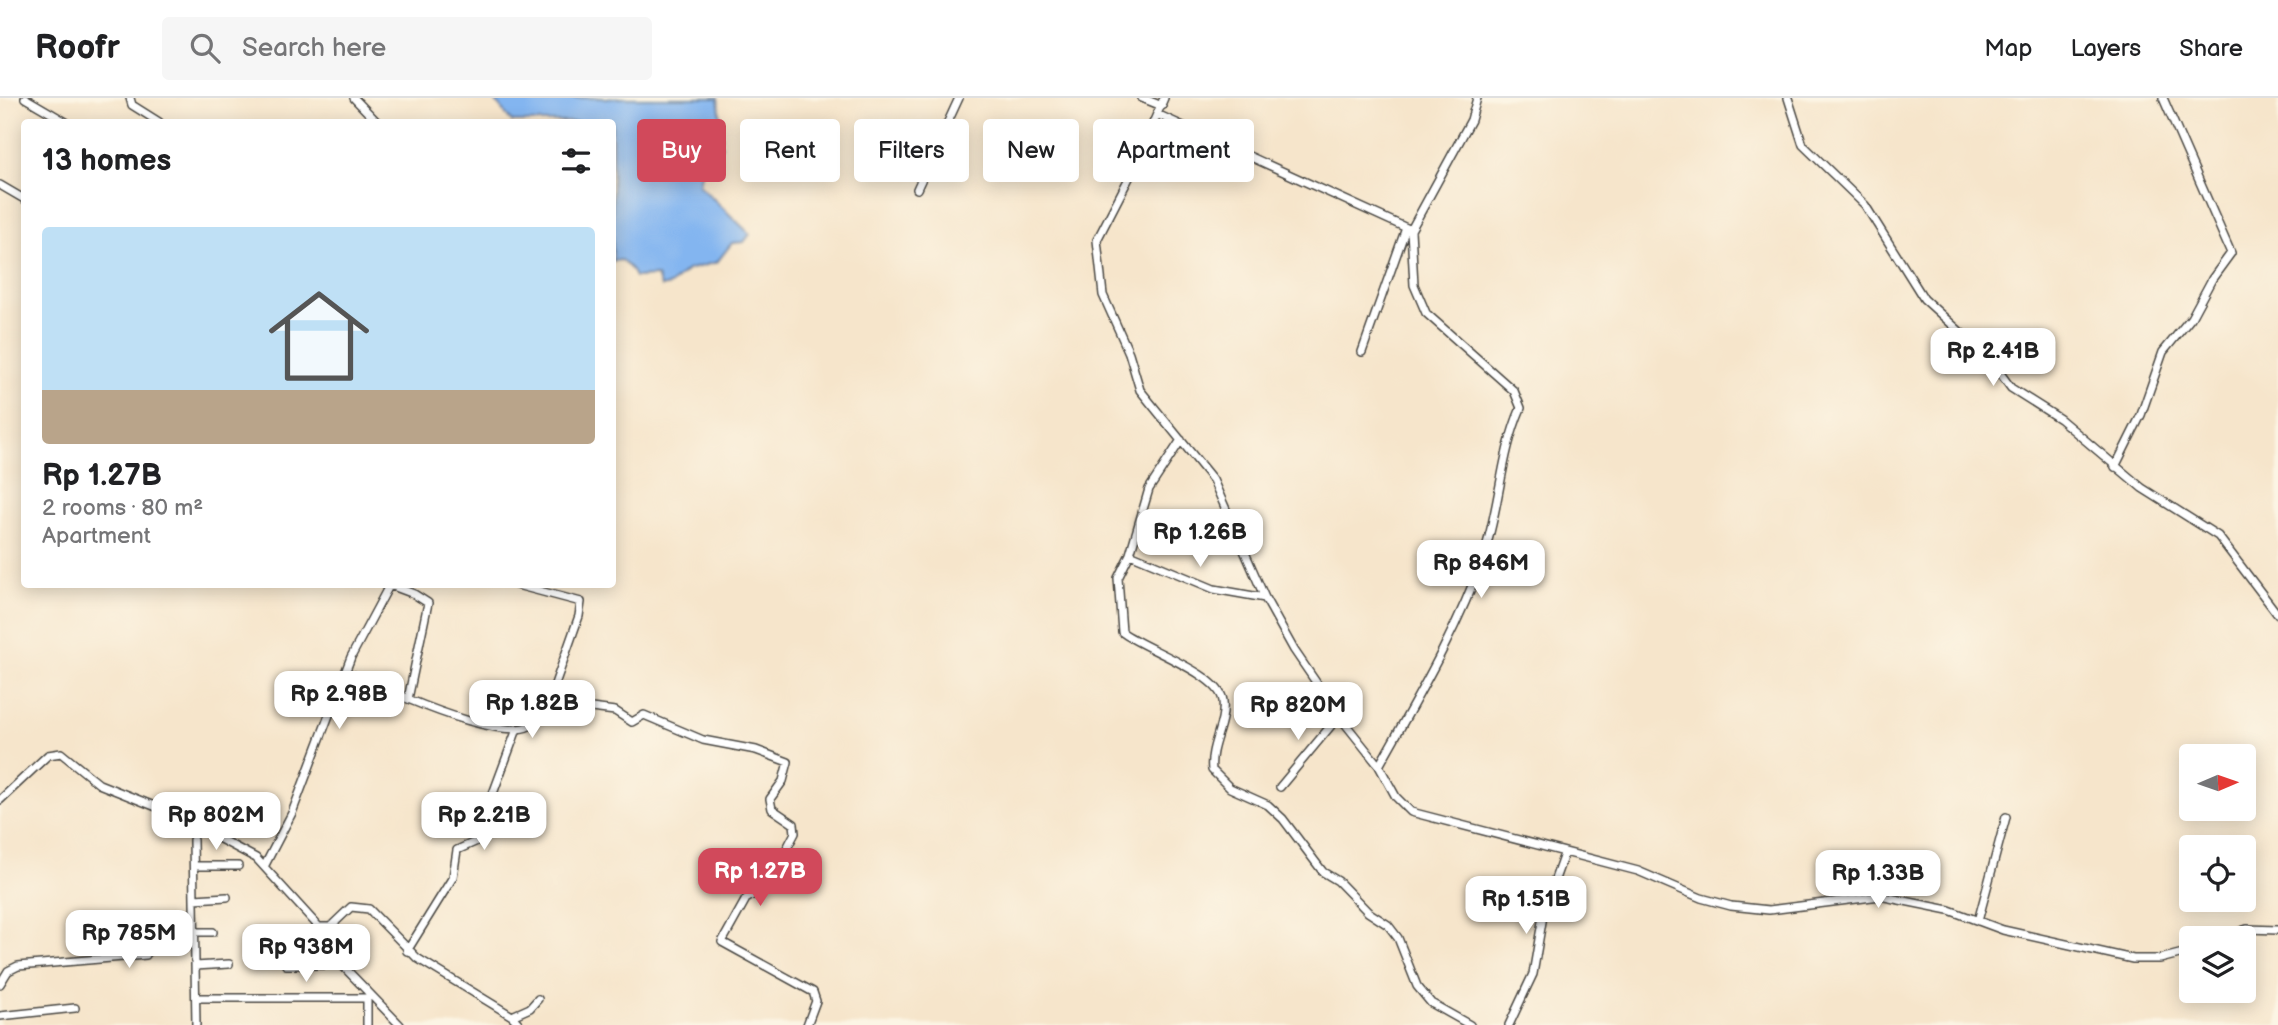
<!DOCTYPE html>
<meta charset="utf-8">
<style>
:root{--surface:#fff;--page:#f6f6f6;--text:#202124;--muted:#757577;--line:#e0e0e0;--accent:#d1495b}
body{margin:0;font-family:"Balsamiq Sans",sans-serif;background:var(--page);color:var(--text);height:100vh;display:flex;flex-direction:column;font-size:26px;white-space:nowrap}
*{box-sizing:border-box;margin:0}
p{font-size:23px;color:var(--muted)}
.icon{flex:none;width:38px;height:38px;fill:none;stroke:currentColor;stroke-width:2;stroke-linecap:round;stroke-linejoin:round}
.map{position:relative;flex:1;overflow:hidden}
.details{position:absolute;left:21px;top:21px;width:595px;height:469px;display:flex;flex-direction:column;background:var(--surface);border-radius:7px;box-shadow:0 4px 18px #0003}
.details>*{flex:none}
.banner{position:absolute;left:637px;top:21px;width:665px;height:63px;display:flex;gap:14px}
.needle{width:46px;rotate:88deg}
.controls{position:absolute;left:2179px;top:646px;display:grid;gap:14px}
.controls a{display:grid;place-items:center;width:77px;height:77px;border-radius:7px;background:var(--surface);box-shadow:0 4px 18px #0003;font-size:35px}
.price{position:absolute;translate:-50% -60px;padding:0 16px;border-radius:14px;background:#fff;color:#222;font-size:23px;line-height:46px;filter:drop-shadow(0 2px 4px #0008)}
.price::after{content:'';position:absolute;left:50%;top:42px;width:21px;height:16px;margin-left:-10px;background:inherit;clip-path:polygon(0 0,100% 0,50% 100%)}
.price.selected{background:var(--accent);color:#fff}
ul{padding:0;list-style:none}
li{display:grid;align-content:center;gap:14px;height:371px;padding:0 21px}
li+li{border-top:2px solid var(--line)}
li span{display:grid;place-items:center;height:217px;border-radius:7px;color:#555}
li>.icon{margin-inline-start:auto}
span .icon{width:126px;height:126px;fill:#fffc;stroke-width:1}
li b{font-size:30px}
h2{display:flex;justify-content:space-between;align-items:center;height:84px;padding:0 21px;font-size:30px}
.tag{padding:0 24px;border-radius:7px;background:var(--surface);box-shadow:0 4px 18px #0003;font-size:24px;line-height:63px}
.tag.selected{background:var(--accent);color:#fff}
header{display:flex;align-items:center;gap:42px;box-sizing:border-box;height:98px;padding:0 35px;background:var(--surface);border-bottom:2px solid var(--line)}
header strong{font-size:33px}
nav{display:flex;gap:38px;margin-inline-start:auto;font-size:24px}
.search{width:490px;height:63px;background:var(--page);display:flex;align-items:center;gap:18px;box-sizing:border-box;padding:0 24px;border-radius:7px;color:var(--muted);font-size:26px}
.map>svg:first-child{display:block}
.water{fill:#83b5f0;stroke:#57708e;stroke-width:2}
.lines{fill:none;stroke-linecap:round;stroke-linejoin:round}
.street-casing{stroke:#494743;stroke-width:10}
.street{stroke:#fff;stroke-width:7}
</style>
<header>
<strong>Roofr</strong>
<div class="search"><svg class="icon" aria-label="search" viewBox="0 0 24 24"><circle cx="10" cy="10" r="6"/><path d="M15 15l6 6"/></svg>Search here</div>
<nav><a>Map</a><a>Layers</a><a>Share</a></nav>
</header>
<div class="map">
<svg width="2278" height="927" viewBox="0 0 2278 927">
<rect width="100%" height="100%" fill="#fcf5e5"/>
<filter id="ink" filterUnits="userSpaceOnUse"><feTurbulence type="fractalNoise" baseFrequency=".0143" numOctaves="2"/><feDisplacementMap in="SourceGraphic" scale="14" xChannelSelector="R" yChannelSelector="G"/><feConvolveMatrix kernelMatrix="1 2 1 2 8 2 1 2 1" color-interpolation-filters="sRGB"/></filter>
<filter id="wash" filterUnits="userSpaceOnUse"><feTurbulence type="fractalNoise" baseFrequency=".00686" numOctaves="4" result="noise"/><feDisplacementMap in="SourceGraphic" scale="28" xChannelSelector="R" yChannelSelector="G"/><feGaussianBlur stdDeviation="1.57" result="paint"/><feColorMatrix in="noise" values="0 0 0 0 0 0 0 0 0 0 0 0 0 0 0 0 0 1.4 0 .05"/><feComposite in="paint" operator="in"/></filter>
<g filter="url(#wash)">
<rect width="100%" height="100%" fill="#f6e5cb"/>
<!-- water -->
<path class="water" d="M493,0h225l3,21 -8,9 9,9 -3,5 3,4 -21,28 -2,11 51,49 -6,8 -12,1 -15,19 -30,8 -17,15 -9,2 -4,-11 -22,1 -4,-8 -10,-9 -8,1 -1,-139h-100z"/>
</g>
<g filter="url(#ink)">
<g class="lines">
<!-- street casing -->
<g class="street-casing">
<path id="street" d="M25,0l41,24
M130,0l2,7 27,17
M354,0l23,24
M1142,0l20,8
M1164,0l-35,80 -32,62 6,55 26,58 11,37 73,90 52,118 29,52 45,66 40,50 17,31 15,15 227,59 63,27 30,8 38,4 111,-14 69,14 54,20 130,29h27l31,-8
M1788,0l15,47 62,60 59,94 65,59 22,30 49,31 82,69 76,48 60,79
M1159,17l252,115
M0,87l24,14
M917,91l42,-91
M1362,254l44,-124
M1181,342l-32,49 -19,65 -12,24 4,54c22,17 98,42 101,69 3,23 -14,45 -11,69l18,18 38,17 15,14 40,53 15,9 30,31 20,13 10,13 19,48 14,17 39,22
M2115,369l26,-52 22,-63 28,-34 21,-39 19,-26 -68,-155
M1130,456l84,35 51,9
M513,486l68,18 -2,14 -31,88
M390,487l24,9 14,9 -20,96c24,10 97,39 121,27 10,-5 11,-18 22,-23l64,8 17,11 12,-7 59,25 53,10 32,12 -5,19 -13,18 2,10 22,15 1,9 -28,53 -21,13 -24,43 91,50 3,9 -9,24
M346,574l62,27
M1379,668c38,-68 78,-135 104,-209 17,-49 17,-101 38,-149l-7,-17 -88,-78 -12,-28 -3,-55 60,-110 6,-22
M1280,689l59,-71
M0,702l48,-45 13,-2 38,31 70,28 87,46 63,69h11l21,-20 18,2 48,49 95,58 8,9
M193,742l3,185
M265,767l27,-52 59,-156 39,-73
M194,768h44
M194,801l33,-2
M1978,823l28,-104
M195,834h18
M2222,840l25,-9 31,1
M407,853l46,-74 4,-27 18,-8 42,-113
M286,867h56l58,60
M195,868l34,-2
M0,886l8,-13 10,-5 128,-11
M196,900h171v27
M0,918l75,-8
M512,918l18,-8 8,-9
M1509,927l24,-51 11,-64 20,-56"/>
</g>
<!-- street -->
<use href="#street" class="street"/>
</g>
</g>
</svg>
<div class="controls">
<a><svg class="needle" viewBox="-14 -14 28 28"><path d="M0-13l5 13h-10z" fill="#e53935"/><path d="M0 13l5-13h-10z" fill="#757577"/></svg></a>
<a><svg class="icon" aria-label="locate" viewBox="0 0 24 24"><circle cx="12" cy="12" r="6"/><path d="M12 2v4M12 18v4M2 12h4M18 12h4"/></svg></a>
<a><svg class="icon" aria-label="layers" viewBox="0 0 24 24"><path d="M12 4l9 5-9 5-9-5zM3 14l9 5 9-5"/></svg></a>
</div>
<b class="price" style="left:1993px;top:290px">Rp 2.41B</b>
<b class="price" style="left:1200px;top:471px">Rp 1.26B</b>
<b class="price" style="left:1481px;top:502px">Rp 846M</b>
<b class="price" style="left:339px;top:633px">Rp 2.98B</b>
<b class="price" style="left:532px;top:642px">Rp 1.82B</b>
<b class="price" style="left:1298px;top:644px">Rp 820M</b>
<b class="price" style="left:216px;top:754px">Rp 802M</b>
<b class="price" style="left:484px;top:754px">Rp 2.21B</b>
<b class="price selected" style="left:760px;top:810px">Rp 1.27B</b>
<b class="price" style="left:1878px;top:812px">Rp 1.33B</b>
<b class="price" style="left:1526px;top:838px">Rp 1.51B</b>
<b class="price" style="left:129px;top:872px">Rp 785M</b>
<b class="price" style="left:306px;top:886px">Rp 938M</b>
<div class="banner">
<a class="tag selected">Buy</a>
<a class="tag">Rent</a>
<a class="tag">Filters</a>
<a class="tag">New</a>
<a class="tag">Apartment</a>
</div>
<section class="details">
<h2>13 homes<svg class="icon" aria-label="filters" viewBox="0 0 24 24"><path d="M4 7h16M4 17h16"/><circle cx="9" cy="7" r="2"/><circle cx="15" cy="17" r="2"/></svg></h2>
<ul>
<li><span style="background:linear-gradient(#bfe0f5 75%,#b9a48a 0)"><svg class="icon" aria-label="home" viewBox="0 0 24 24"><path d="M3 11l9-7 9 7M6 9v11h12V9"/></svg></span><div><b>Rp 1.27B</b><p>2 rooms · 80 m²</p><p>Apartment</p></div></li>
</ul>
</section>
</div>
